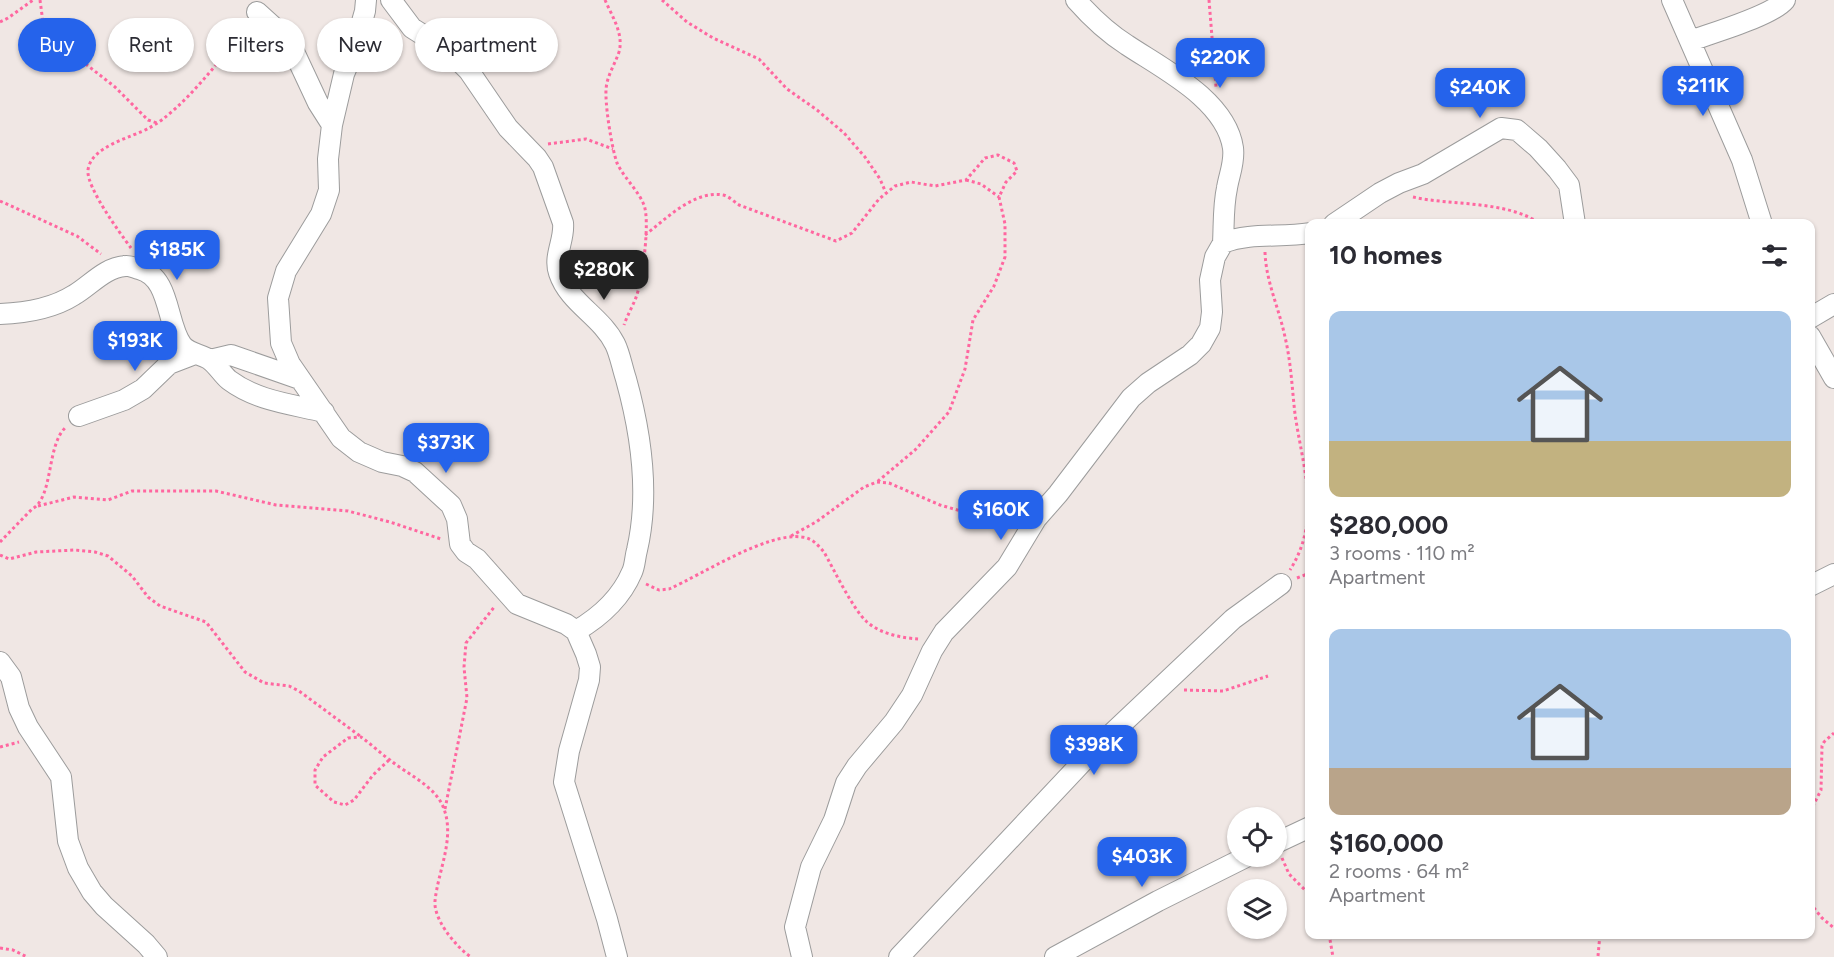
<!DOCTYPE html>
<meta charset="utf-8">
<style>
:root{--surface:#fff;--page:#f2f2f3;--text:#2b2b33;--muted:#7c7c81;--accent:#2563eb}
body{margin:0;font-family:Figtree,sans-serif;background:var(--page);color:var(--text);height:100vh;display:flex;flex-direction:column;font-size:22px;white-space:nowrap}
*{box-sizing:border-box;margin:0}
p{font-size:20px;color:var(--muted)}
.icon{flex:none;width:33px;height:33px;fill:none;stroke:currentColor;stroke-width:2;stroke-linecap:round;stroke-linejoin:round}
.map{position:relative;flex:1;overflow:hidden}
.side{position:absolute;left:1305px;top:219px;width:510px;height:720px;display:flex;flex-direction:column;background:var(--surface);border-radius:12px;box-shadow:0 2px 4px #0004}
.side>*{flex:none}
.guide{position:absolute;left:18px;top:18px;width:570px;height:54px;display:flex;gap:12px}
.buttons{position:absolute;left:1227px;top:807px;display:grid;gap:12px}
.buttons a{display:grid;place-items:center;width:60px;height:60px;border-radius:50%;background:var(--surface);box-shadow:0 2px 4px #0004;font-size:30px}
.price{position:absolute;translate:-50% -51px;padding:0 14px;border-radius:12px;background:var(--accent);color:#fff;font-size:20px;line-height:39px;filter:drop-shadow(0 2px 3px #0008)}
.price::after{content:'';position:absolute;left:50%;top:36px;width:18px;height:14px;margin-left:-9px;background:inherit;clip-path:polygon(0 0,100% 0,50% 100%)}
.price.selected{background:#222;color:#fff}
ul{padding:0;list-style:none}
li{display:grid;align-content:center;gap:12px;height:318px;padding:0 24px}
li span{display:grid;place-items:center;height:186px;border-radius:12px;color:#555}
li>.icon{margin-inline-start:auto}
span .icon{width:108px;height:108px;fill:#fffc;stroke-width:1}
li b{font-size:26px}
h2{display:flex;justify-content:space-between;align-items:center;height:72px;padding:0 24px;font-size:26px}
.chip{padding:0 21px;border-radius:27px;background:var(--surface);box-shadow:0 2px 4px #0004;font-size:21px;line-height:54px}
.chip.selected{background:var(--accent);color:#fff}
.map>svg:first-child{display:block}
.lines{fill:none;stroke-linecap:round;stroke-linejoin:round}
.minor-casing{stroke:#9c9c9c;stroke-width:22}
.path{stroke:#ff67a0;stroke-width:3;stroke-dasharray:3 3;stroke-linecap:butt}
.minor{stroke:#fff;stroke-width:20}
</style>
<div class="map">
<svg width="1834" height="957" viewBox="0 0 1834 957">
<rect width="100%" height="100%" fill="#f0e7e4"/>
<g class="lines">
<!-- minor casing -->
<g class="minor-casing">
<path id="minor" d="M366,0l-1,11 -11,39 -10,24 -12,51 -4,34 1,31 -8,24 -35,57 -8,27 3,45 9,21 51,74 18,14 23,10 20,4 13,6 36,33 6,14 3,25 6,8 11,7 40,45 49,20 10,7 10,23 4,13 -1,13 -20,71 -5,31 43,137 10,38
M391,0l21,28 38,24 19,19 39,57 29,30 6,9 20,56c2,17 -10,33 -4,50 10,30 42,43 56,71 5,10 7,23 11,35 15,54 24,115 11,171 -2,7 -2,16 -5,22 -11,26 -32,45 -56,59
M1076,0c15,17 32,33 51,45 36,24 99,55 106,103 2,14 -4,27 -6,40 -4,18 -3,37 -4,55
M1672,0l70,160 20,64
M257,12l32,29 29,62 14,22
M1690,41c22,-8 82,-25 95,-41
M1334,224l46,-31 19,-10 24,-9 78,-46 16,2 21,18 19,21 12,16 6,39
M0,314c26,-1 52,-5 74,-19 17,-10 30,-27 51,-29 4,-1 10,2 14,3 32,8 27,55 43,76 7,9 20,9 28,15 7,5 12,14 19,20 28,21 62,24 95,32
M1810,318l24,-14
M1810,336l24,42
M210,360l21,-5 69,24
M79,416l45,-16 19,-11 26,-25 26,-10
M1810,586l24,-12
M0,662l11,15 8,31 9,19 33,50 7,64 10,27 14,24 12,14 42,38 11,13
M1276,843l34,-16
M802,957l-7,-30 16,-60 23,-47 12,-37 11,-17 37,-44 18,-27 20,-44 12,-19 63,-65 29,-48 22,-25 73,-96 17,-15 42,-28 11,-11 9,-16 2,-16 -2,-32 5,-23 8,-14c28,-11 57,-5 87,-10
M899,957l190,-202 144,-136 48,-35
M1055,957l103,-56 90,-45"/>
</g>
<!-- path -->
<path class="path" d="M40,0l4,30 6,6 65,51 33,33 9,3
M605,0c7,16 19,34 14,52 -5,15 -14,26 -13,43 0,16 6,54 11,68 7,15 21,27 27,42 6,16 -1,69 -6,86 -3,12 -10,22 -14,34
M662,0l25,22 26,16 46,21 28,30 30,21 27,23 21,24 15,22 6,14
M1209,0l7,87
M0,22l8,-4 25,-18
M548,144l38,-5 27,10
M966,180l15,4 18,13
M1413,197c40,9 93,3 128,27
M0,201l77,35 24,18
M645,235c21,-16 49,-45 78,-40 6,1 11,7 16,10l97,36 16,-8 27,-34 16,-13 16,-4 24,4 31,-6 19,-22 13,-3 16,8 3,8 -11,11 -7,15 6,27v33l-11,29 -21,34 -8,49 -16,43 -34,38 -38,32
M131,248c-11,-15 -45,-61 -43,-78 3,-24 43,-32 61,-42 34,-18 74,-72 98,-102
M1265,252c1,30 14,56 20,85 6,25 7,51 10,77 8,55 27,105 -5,156
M38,506l36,-9 34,3 24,-9h84l60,14 72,6 42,11 51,17
M791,536l25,-14 48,-35 13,-5 12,1 51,22 73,21
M0,542l32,-33c22,-12 14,-64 34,-82
M0,555l9,4 27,-7 39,-2 20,2 13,4 24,20 16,21 12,9 46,16 39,50 19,11 25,3 10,5 61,45
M1297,578l13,-5
M646,584l13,6 10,-1c34,-15 98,-57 133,-52 10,1 16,8 22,15 10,18 29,57 42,69 14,13 36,17 53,18
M1184,690l39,1 45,-15
M0,747l19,-5
M389,760l-16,15 -19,25 -9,5 -11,-3 -19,-17v-15l8,-13 25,-19 13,-1c10,7 19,16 29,23 18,15 46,26 54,49 11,30 -6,62 -9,92 -1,11 7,25 13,33 7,9 14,17 23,23
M445,809l22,-111 -3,-31 2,-24 29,-37
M1810,812l11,-22 1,-44 2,-4 10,-9
M1282,858l7,16 21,21
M1810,903l12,15 12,10
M1329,934l4,23
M0,948l13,2 14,7
M1598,956l2,-22"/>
<!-- minor -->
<use href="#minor" class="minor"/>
</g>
</svg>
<div class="buttons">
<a><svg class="icon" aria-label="locate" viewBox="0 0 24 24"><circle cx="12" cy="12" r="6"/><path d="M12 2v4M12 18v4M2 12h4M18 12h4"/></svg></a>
<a><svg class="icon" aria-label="layers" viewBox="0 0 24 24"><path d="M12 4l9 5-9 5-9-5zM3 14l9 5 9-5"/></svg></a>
</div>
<b class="price" style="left:1220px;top:89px">$220K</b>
<b class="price" style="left:1703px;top:117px">$211K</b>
<b class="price" style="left:1480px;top:119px">$240K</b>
<b class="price" style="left:177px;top:281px">$185K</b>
<b class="price selected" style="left:604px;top:301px">$280K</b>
<b class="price" style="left:135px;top:372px">$193K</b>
<b class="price" style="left:446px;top:474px">$373K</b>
<b class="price" style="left:1001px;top:541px">$160K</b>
<b class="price" style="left:1094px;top:776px">$398K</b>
<b class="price" style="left:1142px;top:888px">$403K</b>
<div class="guide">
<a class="chip selected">Buy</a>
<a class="chip">Rent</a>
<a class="chip">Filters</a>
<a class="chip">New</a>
<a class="chip">Apartment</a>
</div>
<section class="side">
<h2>10 homes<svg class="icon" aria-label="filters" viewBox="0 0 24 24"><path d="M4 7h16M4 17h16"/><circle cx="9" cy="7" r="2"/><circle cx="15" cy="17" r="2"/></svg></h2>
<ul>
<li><span style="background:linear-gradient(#a9c7e8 70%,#c2b280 0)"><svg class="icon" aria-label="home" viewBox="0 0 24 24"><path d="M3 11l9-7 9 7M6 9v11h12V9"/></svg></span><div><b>$280,000</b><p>3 rooms · 110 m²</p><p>Apartment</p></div></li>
<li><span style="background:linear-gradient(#a9c7e8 75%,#b9a48a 0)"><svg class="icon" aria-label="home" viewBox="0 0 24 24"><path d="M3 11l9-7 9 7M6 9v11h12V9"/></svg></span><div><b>$160,000</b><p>2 rooms · 64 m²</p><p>Apartment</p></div></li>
</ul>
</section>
</div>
